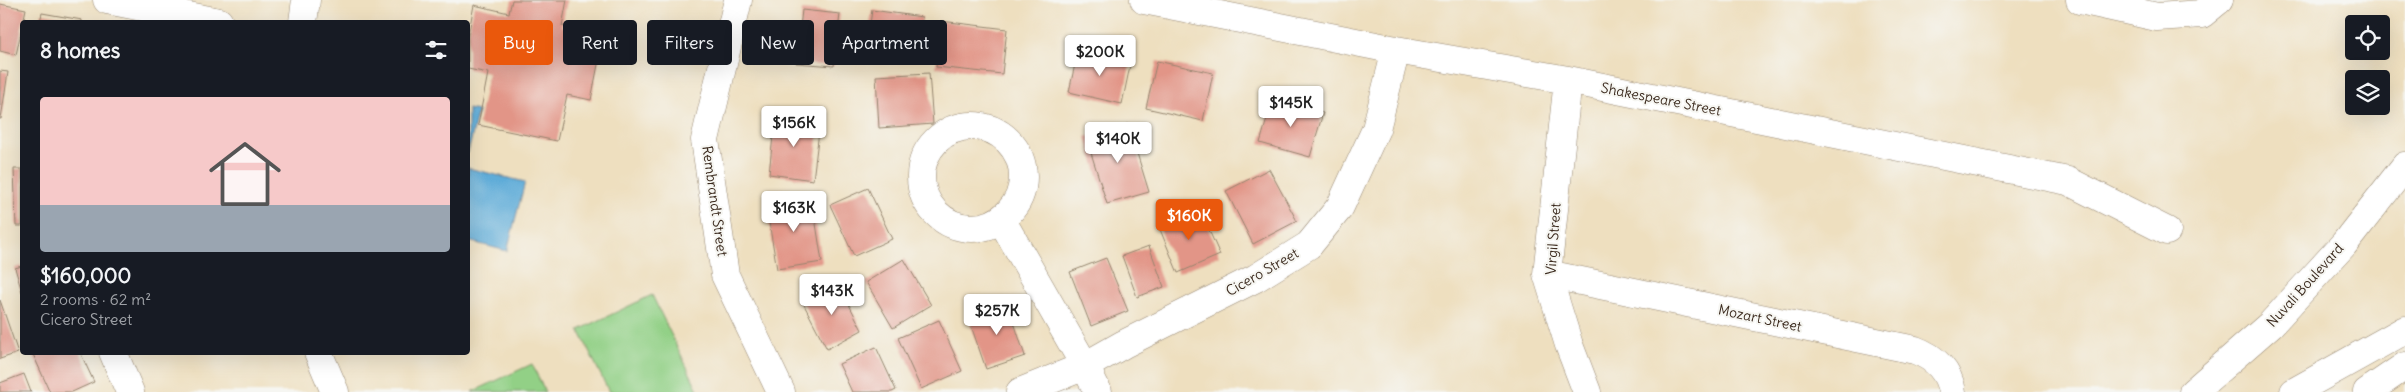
<!DOCTYPE html>
<meta charset="utf-8">
<style>
:root{--surface:#171b24;--page:#242831;--text:#f1f3f6;--muted:#9ea1a6;--line:#363941;--accent:#ea580c}
body{margin:0;font-family:Delius,sans-serif;background:var(--page);color:var(--text);height:100vh;display:flex;flex-direction:column;font-size:19px;white-space:nowrap}
*{box-sizing:border-box;margin:0}
p{font-size:16px;color:var(--muted)}
.icon{flex:none;width:28px;height:28px;fill:none;stroke:currentColor;stroke-width:2;stroke-linecap:round;stroke-linejoin:round}
.map{position:relative;flex:1;overflow:hidden}
.sheet{position:absolute;left:20px;top:20px;width:450px;height:335px;display:flex;flex-direction:column;background:var(--surface);border-radius:5px;box-shadow:0 5px 20px #0002}
.sheet>*{flex:none}
.hud{position:absolute;left:485px;top:20px;width:475px;height:45px;display:flex;gap:10px}
.fabs{position:absolute;left:2345px;top:15px;display:grid;gap:10px}
.fabs a{display:grid;place-items:center;width:45px;height:45px;border-radius:5px;background:var(--surface);box-shadow:0 5px 20px #0002;font-size:25px}
.price{position:absolute;translate:-50% -42px;padding:0 11px;border-radius:5px;background:#fff;color:#222;font-size:16px;line-height:32px;filter:drop-shadow(0 1px 2px #0008)}
.price::after{content:'';position:absolute;left:50%;top:30px;width:15px;height:11px;margin-left:-8px;background:inherit;clip-path:polygon(0 0,100% 0,50% 100%)}
.price.on{background:var(--accent);color:#fff}
ul{padding:0;list-style:none}
li{display:grid;align-content:center;gap:10px;height:265px;padding:0 20px}
li+li{border-top:1px solid var(--line)}
li span{display:grid;place-items:center;height:155px;border-radius:5px;color:#555}
li>.icon{margin-inline-start:auto}
span .icon{width:90px;height:90px;fill:#fffc;stroke-width:1}
li b{font-size:21px}
h2{display:flex;justify-content:space-between;align-items:center;height:60px;padding:0 20px;font-size:21px}
.pill{padding:0 18px;border-radius:5px;background:var(--surface);box-shadow:0 5px 20px #0002;font-size:18px;line-height:45px}
.pill.on{background:var(--accent);color:#fff}
.map>svg:first-child{display:block}
.green{fill:#92d086;stroke:#667d52}
.water{fill:#5eacd8;stroke:#4c6b7b}
.building{fill:#e29587}
.lines{fill:none;stroke-linecap:round;stroke-linejoin:round}
.street-casing{stroke:#94846e;stroke-width:29}
.secondary-casing{stroke:#94846e;stroke-width:29}
.highway-casing{stroke:#94846e;stroke-width:29}
.street{stroke:#fff;stroke-width:28}
.secondary{stroke:#fff;stroke-width:28}
.highway{stroke:#fff;stroke-width:28}
.labels{text-anchor:middle;dominant-baseline:central;stroke-width:4;stroke-linejoin:round;paint-order:stroke}
.street-label{font-size:14px;fill:#3b2a1e;stroke:#f6f6f2}
</style>
<div class="map">
<svg width="2405" height="392" viewBox="0 0 2405 392">
<rect width="100%" height="100%" fill="#f6f6f2"/>
<filter id="ink" filterUnits="userSpaceOnUse"><feTurbulence type="fractalNoise" baseFrequency=".02" numOctaves="2"/><feDisplacementMap in="SourceGraphic" scale="10" xChannelSelector="R" yChannelSelector="G"/><feConvolveMatrix kernelMatrix="1 2 1 2 8 2 1 2 1" color-interpolation-filters="sRGB"/></filter>
<filter id="wash" filterUnits="userSpaceOnUse"><feTurbulence type="fractalNoise" baseFrequency=".0096" numOctaves="4" result="noise"/><feDisplacementMap in="SourceGraphic" scale="20" xChannelSelector="R" yChannelSelector="G"/><feGaussianBlur stdDeviation="1.12" result="paint"/><feColorMatrix in="noise" values="0 0 0 0 0 0 0 0 0 0 0 0 0 0 0 0 0 1.4 0 .05"/><feComposite in="paint" operator="in"/></filter>
<g filter="url(#wash)">
<rect width="100%" height="100%" fill="#eedfbf"/>
<!-- green -->
<path class="green" d="M652,295l47,97h-90l-30,-62z
M532,364l13,28h-73z"/>
<!-- water -->
<path class="water" d="M468,109l10,2 -10,42z
M468,168l57,14 -18,69 -39,-10z"/>
<g id="blocks">
<!-- building -->
<path class="building" d="M512,0h55l-5,26 42,8 -13,66 -24,-5 -10,46 -79,-16 10,-52 -20,-4v-33l6,-31 35,8z
M0,4l26,5 -10,46 -16,-4z
M802,10l38,4 -6,52 -38,-3z
M872,10l50,7 -5,44 -51,-7z
M42,13l40,7v2h-42z
M941,21l66,8 -5,45 -66,-7z
M1078,50l53,11 -9,43 -53,-12z
M1157,61l56,12 -10,48 -57,-13z
M0,71l8,1 -7,47h-1z
M929,73l4,51 -54,4 -3,-52z
M1273,98l50,15 -13,44 -50,-14z
M775,117l45,6 -7,57 -44,-6z
M1128,124l21,68 -42,12 -21,-67z
M14,169h8v57h-6z
M1269,169l28,52 -44,23 -27,-53z
M868,188l24,51 -38,17 -24,-51z
M812,198l10,64 -45,7 -11,-64z
M1200,210l20,45 -42,18 -19,-46z
M1149,246l15,41 -27,10 -15,-41z
M1106,258l22,53 -37,15 -21,-54z
M904,259l27,46 -38,23 -27,-46z
M22,266v26l-7,-24z
M838,283l24,47 -35,19 -25,-48z
M0,300l18,53 -18,6z
M1008,304l17,52 -39,13 -18,-52z
M939,320l23,51 -41,18 -23,-51z
M876,347l20,43 -4,2h-40l-13,-28z
M32,352h48l14,30 -22,10h-22z
M24,374l7,18h-31v-9z"/>
</g>
</g>
<g filter="url(#ink)">
<use href="#blocks" fill-opacity="0" stroke="#94846e" stroke-width="1"/>
<g class="lines">
<!-- street casing -->
<g class="street-casing">
<path id="street" d="M107,0l112,22
M738,0l-33,140 20,135 56,117
M1144,0l252,50 172,30 500,101 99,50
M2080,0l77,17 45,-3 17,-14
M303,22l3,-22
M1568,80l-21,194 22,71 18,47
M921 177a51 51 0 1 1 102 0a51 51 0 1 1-102 0Z
M1001,219l84,147 13,26
M1547,274l368,76c19,7 34,21 37,42
M113,352l17,40
M318,352l17,40
M1020,392l65,-26 39,-22 132,-66 53,-33 31,-38 36,-78 20,-79"/>
</g>
<!-- secondary casing -->
<g class="secondary-casing">
<path id="secondary" d="M2193,392l78,-68 73,-80 61,-78"/>
</g>
<!-- highway casing -->
<g class="highway-casing">
<path id="highway" d="M2294,392l111,-62
M2367,392l38,-26"/>
</g>
<!-- street -->
<use href="#street" class="street"/>
<!-- secondary -->
<use href="#secondary" class="secondary"/>
<!-- highway -->
<use href="#highway" class="highway"/>
</g>
</g>
<g class="labels">
<!-- street labels -->
<g class="street-label">
<text transform="translate(1661 99) rotate(11)">Shakespeare Street</text>
<text transform="translate(715 201) rotate(82)">Rembrandt Street</text>
<text transform="translate(1553 239) rotate(-86)">Virgil Street</text>
<text transform="translate(1262 272) rotate(-30)">Cicero Street</text>
<text transform="translate(2305 285) rotate(-48)">Nuvali Boulevard</text>
<text transform="translate(1760 318) rotate(12)">Mozart Street</text>
</g>
</g>
</svg>
<div class="fabs">
<a><svg class="icon" aria-label="locate" viewBox="0 0 24 24"><circle cx="12" cy="12" r="6"/><path d="M12 2v4M12 18v4M2 12h4M18 12h4"/></svg></a>
<a><svg class="icon" aria-label="layers" viewBox="0 0 24 24"><path d="M12 4l9 5-9 5-9-5zM3 14l9 5 9-5"/></svg></a>
</div>
<b class="price" style="left:1100px;top:77px">$200K</b>
<b class="price" style="left:1291px;top:128px">$145K</b>
<b class="price" style="left:794px;top:148px">$156K</b>
<b class="price" style="left:1118px;top:164px">$140K</b>
<b class="price" style="left:794px;top:233px">$163K</b>
<b class="price on" style="left:1189px;top:241px">$160K</b>
<b class="price" style="left:832px;top:316px">$143K</b>
<b class="price" style="left:997px;top:336px">$257K</b>
<div class="hud">
<a class="pill on">Buy</a>
<a class="pill">Rent</a>
<a class="pill">Filters</a>
<a class="pill">New</a>
<a class="pill">Apartment</a>
</div>
<section class="sheet">
<h2>8 homes<svg class="icon" aria-label="filters" viewBox="0 0 24 24"><path d="M4 7h16M4 17h16"/><circle cx="9" cy="7" r="2"/><circle cx="15" cy="17" r="2"/></svg></h2>
<ul>
<li><span style="background:linear-gradient(#f6c9c9 70%,#9aa5b1 0)"><svg class="icon" aria-label="home" viewBox="0 0 24 24"><path d="M3 11l9-7 9 7M6 9v11h12V9"/></svg></span><div><b>$160,000</b><p>2 rooms · 62 m²</p><p>Cicero Street</p></div></li>
</ul>
</section>
</div>
